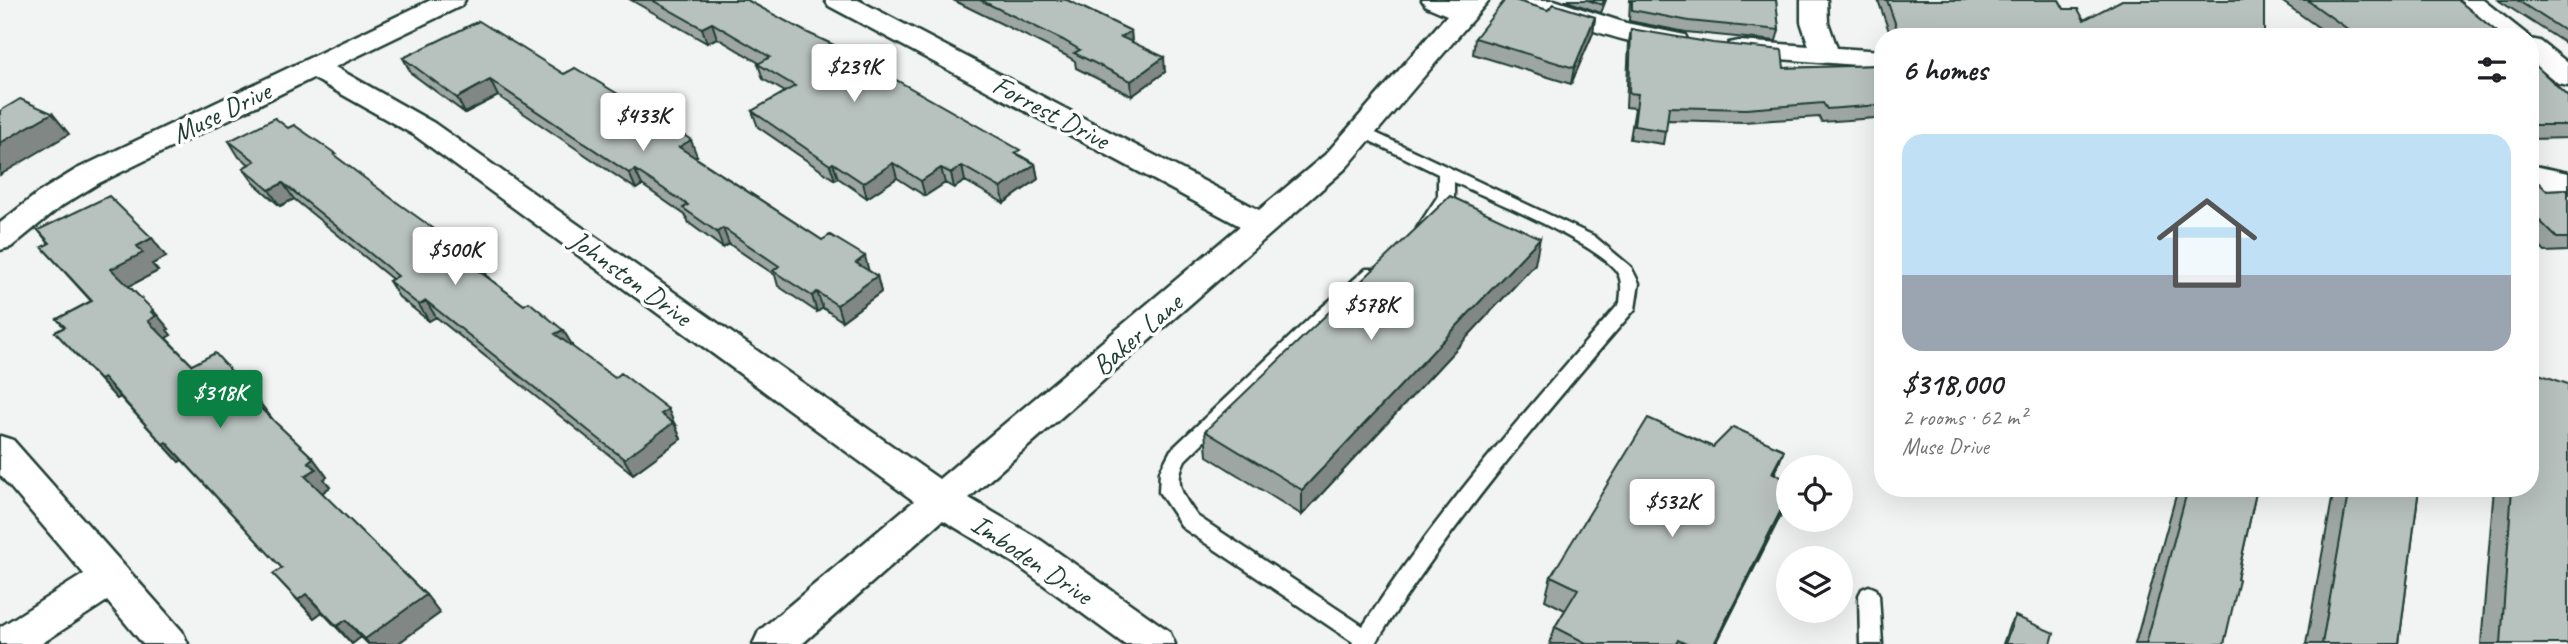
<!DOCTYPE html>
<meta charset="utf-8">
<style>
:root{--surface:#fff;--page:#f2f2f2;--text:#202124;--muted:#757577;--line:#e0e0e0;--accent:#0b8043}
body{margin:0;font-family:Caveat,sans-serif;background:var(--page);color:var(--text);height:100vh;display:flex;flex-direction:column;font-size:26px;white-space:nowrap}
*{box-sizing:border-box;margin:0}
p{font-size:23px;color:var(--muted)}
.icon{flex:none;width:38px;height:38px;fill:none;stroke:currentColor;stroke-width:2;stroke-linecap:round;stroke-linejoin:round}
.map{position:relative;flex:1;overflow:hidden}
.sheet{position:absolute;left:1874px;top:28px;width:665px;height:469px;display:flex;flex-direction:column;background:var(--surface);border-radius:28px;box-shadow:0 7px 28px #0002}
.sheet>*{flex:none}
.buttons{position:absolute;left:1776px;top:455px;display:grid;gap:14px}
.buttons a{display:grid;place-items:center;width:77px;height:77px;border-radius:50%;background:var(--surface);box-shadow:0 7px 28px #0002;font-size:35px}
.price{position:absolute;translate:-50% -60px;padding:0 16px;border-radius:7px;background:#fff;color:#222;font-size:23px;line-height:46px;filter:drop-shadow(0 2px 4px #0008)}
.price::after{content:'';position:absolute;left:50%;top:42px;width:21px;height:16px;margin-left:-10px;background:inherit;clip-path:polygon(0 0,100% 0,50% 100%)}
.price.current{background:var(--accent);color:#fff}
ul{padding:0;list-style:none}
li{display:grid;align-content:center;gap:14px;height:371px;padding:0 28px}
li+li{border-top:2px solid var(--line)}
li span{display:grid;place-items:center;height:217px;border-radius:21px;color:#555}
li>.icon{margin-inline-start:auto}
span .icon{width:126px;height:126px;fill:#fffc;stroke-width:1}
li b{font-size:30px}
h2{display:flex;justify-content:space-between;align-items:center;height:84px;padding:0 28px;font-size:30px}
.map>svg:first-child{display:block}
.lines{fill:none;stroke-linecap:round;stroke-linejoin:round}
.lane-casing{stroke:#1f3d34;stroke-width:5}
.street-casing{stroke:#1f3d34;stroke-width:5}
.lane{fill:#fff;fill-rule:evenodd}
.street{fill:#fff;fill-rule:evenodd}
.wall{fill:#9da6a3;stroke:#1f3d34;stroke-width:2}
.shaded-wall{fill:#808784;stroke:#1f3d34;stroke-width:2}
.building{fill:#b7c1bd;stroke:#1f3d34;stroke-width:2}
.labels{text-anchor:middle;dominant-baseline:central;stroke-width:7;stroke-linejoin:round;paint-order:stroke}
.street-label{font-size:28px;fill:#1f3d34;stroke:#fff}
</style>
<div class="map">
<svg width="2568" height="644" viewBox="0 0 2568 644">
<rect width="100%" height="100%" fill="#f2f3f3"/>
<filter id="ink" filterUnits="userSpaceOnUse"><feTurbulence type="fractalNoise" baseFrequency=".0143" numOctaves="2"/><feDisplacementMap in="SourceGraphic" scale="14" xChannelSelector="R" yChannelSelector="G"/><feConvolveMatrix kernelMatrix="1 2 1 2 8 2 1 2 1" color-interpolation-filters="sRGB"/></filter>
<g filter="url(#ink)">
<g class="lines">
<!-- lane casing -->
<g class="lane-casing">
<path id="lane" d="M1363,127l231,109 37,31 8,16 -4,26c-93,107 -184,215 -260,335h-23l1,-2 -170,-114 -24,-36 1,-21 11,-21 141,-134 54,-47h12l2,4 -2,4 -54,47 -139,136c-12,24 -2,36 12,56l166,110c76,-116 166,-220 257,-323 1,-11 3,-22 -3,-31 -20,-29 -128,-73 -163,-90v14l-23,36h-12l-2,-4 21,-32v-22l-80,-39 -3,-3 3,-3z
M1869,586l7,3 3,6 3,49h-22l-1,-49 3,-6z"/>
</g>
<!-- street casing -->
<g class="street-casing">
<path id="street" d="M431,0h34l-4,6 -126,61 99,56 505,356 301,-253 -411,-220 -4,-6h33l401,210 67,-56 121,-139 -21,-9 -4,-6h67l-143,168 -377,330 73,43 127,90 6,13h-51l-110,-81 -71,-43 -141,124h-49l6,-13 155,-130 -500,-366 -101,-57 -214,105 -39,24 -49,40 -11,3v-27l38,-30 39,-24z
M1515,0h39l72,23 59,12 3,6 -3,6c-33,8 -131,-30 -166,-41z
M1801,0h26l1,22 9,26 46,3v16l-154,-12 -4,-6 4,-6 10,-2 70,5 -8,-24z
M2453,0h30l47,37h-31z
M2530,39l10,2 28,22v22l-10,-2 -28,-22z
M2530,165l38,8v20l-38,-8z
M0,436l13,4 169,191 6,13h-45l-36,-43 -66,43h-41v-17l84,-53 -84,-99z"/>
</g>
<!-- lane -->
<use href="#lane" class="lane"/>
<!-- street -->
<use href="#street" class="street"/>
</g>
<!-- wall -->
<path class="wall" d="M631,0h116l288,164 3,15 -34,24 -39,-22 -11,7 -9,-5 -20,13 -28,-18 -30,20 -29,-20 -3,2 -77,-53 -6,-16 33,-19 -22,-13 -5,-15 1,-1 -42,-25 -10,5z
M953,0h114l64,31 1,11 33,30 -33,24 -56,-28 -1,-7 -10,-6z
M1564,0h42l-5,13z
M1630,0h146l3,30 -3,11 -90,-9 -57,-11z
M1878,0h181l5,9 20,11 180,17h-373z
M2280,0h178l45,37h-171z
M2498,0h70v45z
M1548,10l47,7 -2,16 -22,51 -98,-30 2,-16z
M1631,29l153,39 99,-3v61h-3l-5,-8 -53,4 -3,-5 -76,5 -76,-2 -4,24 -33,-5 5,-31 -9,-1 3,-65z
M403,58l161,16 133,82 -2,1 182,119 4,16 -39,29 -19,-13 -6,4 -39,-26 -3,-11 -46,-31 -6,4 -34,-25 -4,-8 -43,-30 -6,4 -138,-93 -33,17 -54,-40z
M2530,64l38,32v42l-38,1z
M288,128l51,31 149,118h-1l37,28 39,25 9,15 -1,1 105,79h-1l6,14 -48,35 -197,-157 -7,4 -30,-24 -10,-16 3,-2 -98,-80 -14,7 -26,-23 -11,-15 6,-4 -10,-7 -10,-16z
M2530,181l4,3 12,6 22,-1v62l-23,1 -15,-15z
M38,230l114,8 14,19 -14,7 6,7 -29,15 40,43 -2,1 4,5 -5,3 26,27 83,57 38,36 14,19 -3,2 6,8 -8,6 104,102 14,18 -43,31h-29l-7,-7 -9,7 -30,-32 -8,6 -41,-44 9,-6 -100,-108 -3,2 -59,-65 -3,2 -62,-67 9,-5 -7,-8 34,-18 -49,-54 7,-3z
M1535,264l-233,251 -95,-59 -2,-25z
M1713,447l71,3 -9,24 10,33 -69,137h-166l5,-17 10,-17 -20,-10 6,-24z
M2178,488h79l-20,91 -13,65h-89z
M2334,488h85l-20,156h-93z
M2494,488h36l38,156h-87z
M2015,616l36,28h-48l7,-20z"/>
<!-- shaded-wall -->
<path class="shaded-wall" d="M1595,17l-2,16 -22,51 3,-16z
M712,23l5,15 -10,5 -5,-15z
M1131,31l1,14 -11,-8z
M1164,57l1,15 -33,24 -1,-15z
M490,80l8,16 -33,17 -8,-15z
M52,113l17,21 -69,41v-32z
M691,140l6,16 -11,7 -7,-16z
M833,163l5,15 -3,2 -5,-15z
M893,163l4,15 -30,20 -4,-15z
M1035,164l3,15 -34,24 -3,-15z
M962,166l3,15 -11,7 -3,-15z
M941,168l4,15 -20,13 -4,-15z
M635,170l7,15 -6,4 -7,-16z
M283,183l11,16 -14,7 -11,-16z
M723,228l6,16 -6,4 -6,-16z
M152,238l14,19 -14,7 6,7 -32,17 -15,-19 26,-23z
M1540,238l-5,26 -233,251v-25z
M865,256l4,16 -13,-9z
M479,261l9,16 -8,4 -9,-16z
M877,276l4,16 -39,29 -5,-16z
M817,292l6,16 -6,4 -5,-16z
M426,301l10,16 -7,4 -10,-16z
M153,310l16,19 -2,1 4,5 -7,4 -16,-18 3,-9z
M563,330l9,15 -8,5 -9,-16z
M104,378l16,19 -3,2 -17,-19z
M260,403l15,19 -18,-17z
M668,409l13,30 -48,35 -9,-15 37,-45z
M166,442l16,18 -3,2 -16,-18z
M1784,450l-10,24 -2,-1z
M313,458l14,19 -3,2 6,8 -11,8 -14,-19 3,-14z
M1788,496l-3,11 -69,137h-2z
M306,594l16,18 -8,6 -16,-18z
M426,595l14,18 -43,31h-28l-4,-5z
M346,620l15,17 -9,7 -15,-18z"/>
<!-- building -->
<path class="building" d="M652,0h95l59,32 30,14 184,104 -5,3 20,11 -34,24 -39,-22 -11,7 -10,-5 -20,13 -28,-18 -30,20 -30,-20 -3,2 -78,-54 43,-25 -37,-22 12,-7 -58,-34 -10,5z
M980,0h87l64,31 -10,6 43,20 -33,24 -57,-28 6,-3 -17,-10z
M1505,0h9l34,10 5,-6 42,13 -21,51 -99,-30z
M1588,0h16l-2,5z
M1632,0h144l3,30 -90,-9 -57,-11z
M1887,0h172l5,9h14l6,11 38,-20h142v37h-364z
M2307,0h151l45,37h-144z
M2517,0h51v33z
M479,21l85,53 11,-6 94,57 22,15 -12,7 143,93 8,-5 35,21 -9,7 21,13 -40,29 -20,-13 -5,4 -39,-25 6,-5 -56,-38 -6,4 -34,-24 5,-3 -53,-35 -6,3 -139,-93 -33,18 -54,-40z
M1631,29l82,14 69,7 2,18 99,-3v44l-3,-4 -53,4 -4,-6 -77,6 -77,-2 -3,24 -32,-5 4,-32 -9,-1z
M2530,64l5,1 33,31v29h-38z
M20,99l32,14 -52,30v-32z
M275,118l13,10 6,-3 42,29 -2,1 61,46 84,60 -8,4 53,40 5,-3 34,28 -8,4 60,44 6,-5 47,36 -7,5 12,9 -49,36 -198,-158 -7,4 -30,-24 9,-5 -115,-93 -14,7 -26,-22 12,-7 -26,-20z
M2530,181l4,3 5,-1 7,7 22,-1v49h-11l-18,-18h-9z
M109,196l43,42 -15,8 6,7 -32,16 42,41 -2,2 5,4 -8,5 44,44 23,-12 45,50 -3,2 56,53 -5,4 8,7 -11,7 121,119 -61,44 -19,-19 -9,6 -31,-32 -8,6 -25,-26 9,-6 -116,-126 -3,2 -59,-66 -4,2 -45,-48 10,-5 -8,-8 35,-18 -50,-54 8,-4 -12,-13z
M1450,196l90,42 -238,252 -97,-59z
M2530,371l38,13v260h-67l11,-156h18z
M1648,418l65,29 20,-20 51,23 -12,23 16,7v16l-74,148h-28l-8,-4 -2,4h-88l-33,-17 23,-38 -27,-13z
M2188,488h69l-20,91 2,1 -15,64h-78z
M2349,488h70l-20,156h-77z
M2015,616l39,17 -3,11h-46z"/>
</g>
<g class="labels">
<!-- street labels -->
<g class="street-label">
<text transform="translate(221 112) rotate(-26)">Muse Drive</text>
<text transform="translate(1051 112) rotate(28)">Forrest Drive</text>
<text transform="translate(631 278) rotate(36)">Johnston Drive</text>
<text transform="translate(1137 334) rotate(-41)">Baker Lane</text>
<text transform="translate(1032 559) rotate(34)">Imboden Drive</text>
</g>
</g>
</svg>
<div class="buttons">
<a><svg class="icon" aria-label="locate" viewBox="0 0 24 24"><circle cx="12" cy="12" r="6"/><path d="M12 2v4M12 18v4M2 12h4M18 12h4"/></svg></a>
<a><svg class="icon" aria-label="layers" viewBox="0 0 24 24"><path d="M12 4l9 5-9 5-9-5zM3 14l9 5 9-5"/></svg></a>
</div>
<b class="price" style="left:854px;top:104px">$239K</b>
<b class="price" style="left:643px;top:153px">$433K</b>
<b class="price" style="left:455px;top:287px">$500K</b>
<b class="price" style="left:1371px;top:342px">$578K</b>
<b class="price current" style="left:220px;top:430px">$318K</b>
<b class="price" style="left:1672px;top:539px">$532K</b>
<section class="sheet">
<h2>6 homes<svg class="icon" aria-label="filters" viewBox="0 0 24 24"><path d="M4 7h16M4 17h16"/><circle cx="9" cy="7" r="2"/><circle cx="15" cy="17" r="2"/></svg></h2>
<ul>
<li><span style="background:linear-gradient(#bfe0f5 65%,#9aa5b1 0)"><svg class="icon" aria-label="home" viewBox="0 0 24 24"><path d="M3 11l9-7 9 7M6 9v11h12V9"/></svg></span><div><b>$318,000</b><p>2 rooms · 62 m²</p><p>Muse Drive</p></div></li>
</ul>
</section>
</div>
